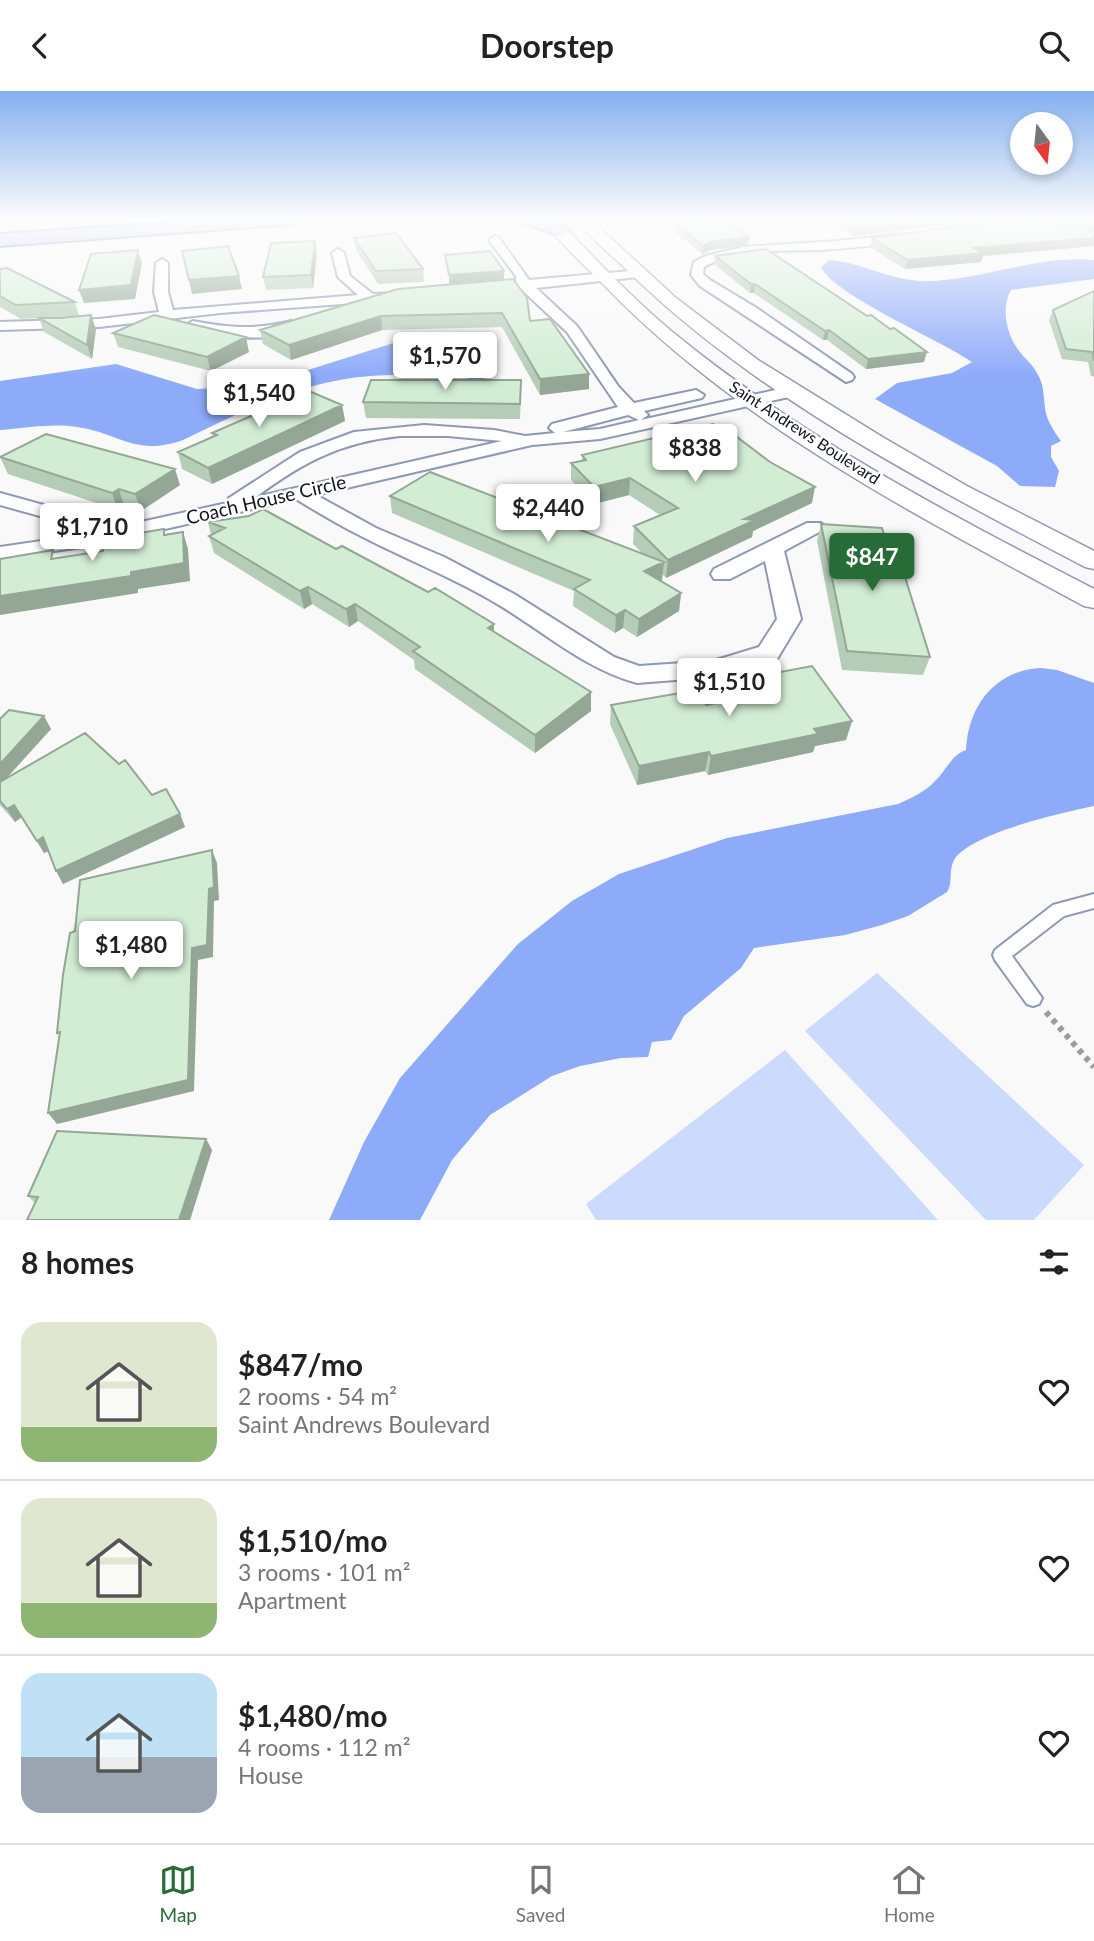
<!DOCTYPE html>
<meta charset="utf-8">
<style>
:root{--surface:#fff;--page:#f2f2f2;--text:#222;--muted:#767676;--line:#e0e0e0;--accent:#276b36}
body{margin:0;font-family:Lato,sans-serif;background:var(--page);color:var(--text);height:100vh;display:flex;flex-direction:column;font-size:26px;white-space:nowrap}
*{box-sizing:border-box;margin:0}
p{font-size:23px;color:var(--muted)}
.icon{flex:none;width:38px;height:38px;fill:none;stroke:currentColor;stroke-width:2;stroke-linecap:round;stroke-linejoin:round}
.map{position:relative;height:1129px;overflow:hidden}
.panel{display:flex;flex-direction:column;background:var(--surface);flex:1}
.panel>*{flex:none}
.needle{width:46px;rotate:165deg}
.fabs{position:absolute;left:1010px;top:21px;display:grid;gap:14px}
.fabs a{display:grid;place-items:center;width:63px;height:63px;border-radius:50%;background:var(--surface);box-shadow:0 4px 10px #0003;font-size:35px}
.price{position:absolute;translate:-50% -60px;padding:0 16px;border-radius:7px;background:#fff;color:#222;font-size:23px;line-height:46px;filter:drop-shadow(0 2px 4px #0008)}
.price::after{content:'';position:absolute;left:50%;top:42px;width:21px;height:16px;margin-left:-10px;background:inherit;clip-path:polygon(0 0,100% 0,50% 100%)}
.price.active{background:var(--accent);color:#fff}
ul{padding:0;list-style:none}
li{display:flex;align-items:center;gap:21px;height:175px;padding:0 21px}
li+li{border-top:2px solid var(--line)}
li span{display:grid;place-items:center;flex:none;width:196px;height:140px;border-radius:21px;color:#555}
li>.icon{margin-inline-start:auto}
span .icon{width:84px;height:84px;fill:#fffc;stroke-width:1}
li b{font-size:30px}
h2{display:flex;justify-content:space-between;align-items:center;height:84px;padding:0 21px;font-size:30px}
header{display:flex;justify-content:space-between;align-items:center;height:91px;padding:0 21px;background:var(--surface);font-size:32px;font-weight:700}
.dock{display:flex;justify-content:space-around;align-items:center;height:98px;border-top:2px solid var(--line);background:var(--surface);font-size:19px;color:var(--muted)}
.dock a{display:grid;justify-items:center;gap:4px}
.dock .active{color:var(--accent)}
.map>svg:first-child{display:block}
.green{fill:#ccdafe}
.water{fill:#8eabfa}
.lines{fill:none;stroke-linecap:round;stroke-linejoin:round}
.service-casing{stroke:#8e99b4;stroke-width:4}
.minor-casing{stroke:#8e99b4;stroke-width:4}
.tertiary-casing{stroke:#8e99b4;stroke-width:3}
.primary-casing{stroke:#5e71a6;stroke-width:4}
.path{stroke:#9a9b9f;stroke-width:6;stroke-dasharray:5 5;stroke-linecap:butt}
.service{fill:#fff;fill-rule:evenodd}
.minor{fill:#fff;fill-rule:evenodd}
.tertiary{fill:#fff;fill-rule:evenodd}
.primary{fill:#b8c8f5;fill-rule:evenodd}
.wall{fill:#b5ccb7}
.shaded-wall{fill:#94a695}
.building{fill:#d3edd5;stroke:#94a695;stroke-width:2}
.labels{text-anchor:middle;dominant-baseline:central;stroke-width:5;stroke-linejoin:round;paint-order:stroke}
.far-street-label{font-size:16px;fill:#0f131d;stroke:#fff}
.street-label{font-size:19px;fill:#0f131d;stroke:#fff}
</style>
<header><svg class="icon" aria-label="back" viewBox="0 0 24 24"><path d="M15 5l-7 7 7 7"/></svg>Doorstep<svg class="icon" aria-label="search" viewBox="0 0 24 24"><circle cx="10" cy="10" r="6"/><path d="M15 15l6 6"/></svg></header>
<div class="map">
<svg width="1094" height="1129" viewBox="0 0 1094 1129">
<rect width="100%" height="100%" fill="#f9f9f9"/>
<!-- green -->
<path class="green" d="M877,882l207,192 -50,55h-48l-181,-189z
M785,959l153,170h-342l-10,-16z"/>
<!-- water -->
<path class="water" d="M829,169c38,3 62,23 105,21 53,-3 106,-26 160,-21v19l-83,11c-10,16 -5,42 6,58 8,12 16,15 23,31 5,11 3,25 7,38 3,8 9,17 14,24l-10,5v11l8,14 -4,16 -35,-1 -23,-20 -122,-67 22,-16 55,-10 20,-11c-28,-20 -140,-68 -151,-95z
M419,244c18,0 47,0 59,14 1,14 10,20 9,29 -11,4 -19,0 -31,-1 -27,-2 -59,-3 -86,-1 -68,5 -127,35 -187,64 -48,17 -63,-7 -106,-13 -25,-4 -52,1 -77,3v-49l116,-17 81,25 60,-3z
M1041,577l16,2 37,13v123c-34,7 -117,26 -138,51 -9,12 -2,25 -9,35l-39,24 -26,9 -37,10 -91,13 -13,20 -57,48 -13,24 -19,2 -4,15 -27,1 -41,8 -28,10 -62,39 -38,45 -32,60h-91l35,-78 36,-64 118,-134 54,-43 47,-27 108,-36 171,-34c13,-6 27,-12 37,-23 11,-10 17,-27 31,-31 2,-44 29,-80 75,-82z"/>
<g class="lines">
<!-- service casing -->
<g class="service-casing">
<path id="service" d="M1031,128h14l-29,5 -3,-2z
M1061,128h5l23,12 -5,1z
M1094,803v14l-30,8 -52,40 30,42 -3,6 -6,2 -6,-2 -32,-44 -2,-5 2,-5 58,-45z"/>
</g>
<!-- minor casing -->
<g class="minor-casing">
<path id="minor" d="M902,143l6,3 -2,2c-28,7 -57,9 -86,11 -37,1 -82,-2 -116,17l-1,7 7,6 45,27 97,67 2,3 -2,3 -6,2 -146,-96 -9,-11 3,-13 11,-6 38,-9 94,-6z
M495,145l4,2 30,42 113,-10v6l-4,1 -102,11 41,38 41,60 16,17 62,-13 8,5 -2,3 -58,13 4,4 -7,5 152,-34 8,5 -8,5 -193,43 -68,6 -216,50 60,33 68,29 70,37 100,63 25,9 74,-5 46,-14 18,-28 -12,-58 -35,18h-16l-3,-5 3,-5 93,-46h14l3,4 -3,4 -37,20 17,68 -24,40 -63,18 -77,6c-52,-14 -93,-51 -138,-78 -44,-27 -92,-45 -138,-69 -22,-11 -44,-24 -65,-37l-201,46 -95,14v-12l82,-12 -6,-9 -76,-21v-12l91,25 9,13 127,-28 2,-5 71,-46 54,-20 70,-7 70,5 31,6 30,-3 -6,-5 3,-4 66,-17 -51,-75 -46,-43 -41,3v-6l36,-4v-6l-27,-36zM628,324l11,5 -39,9 -37,3zM400,345h48l54,5 -246,56c47,-35 85,-55 144,-61z
M338,158l6,4 6,23 23,18 20,-1 7,4 -2,3 -178,13 -121,14 -99,3v-8l99,-3 60,-7 -5,-20 2,-29 6,-4 6,4v29l5,18 185,-15 -20,-18 -6,-24z
M193,230c35,7 63,9 98,0l7,4c-24,22 -82,10 -110,3l-2,-3z"/>
</g>
<!-- tertiary casing -->
<g class="tertiary-casing">
<path id="tertiary" d="M544,128h13c36,38 73,77 113,111 128,106 277,183 424,259v19l-10,-2c-168,-91 -345,-181 -480,-321 -20,-20 -46,-43 -60,-66z
M577,128h13l86,79 82,62 126,78 83,48 127,65v18l-9,-2c-156,-82 -326,-169 -453,-292 -17,-18 -43,-36 -55,-56z"/>
</g>
<!-- primary casing -->
<g class="primary-casing">
<path id="primary" d="M224,128h76l-9,5 -291,22v-12z
M520,128c16,-1 38,-1 50,12l-9,5 -38,-13z"/>
</g>
<!-- path -->
<path class="path" d="M1046,921l48,55"/>
<!-- service -->
<use href="#service" class="service"/>
<!-- minor -->
<use href="#minor" class="minor"/>
<!-- tertiary -->
<use href="#tertiary" class="tertiary"/>
<!-- primary -->
<use href="#primary" class="primary"/>
</g>
<!-- wall -->
<path class="wall" d="M824,128h165l-136,17z
M1071,128h23v10z
M676,133l72,21 -38,5 -8,4 -27,-22z
M1094,138v17l-111,10 -2,6 -76,7 -35,-22 2,-9z
M354,147l69,31 1,13 -46,2 -22,-34z
M317,162l-4,35 -47,2 -3,-13z
M715,165l209,106 -58,7 -39,-29h-4l-69,-47h-4l-36,-29z
M0,178l75,33 4,14 17,13 -4,30 -48,-27 -5,-14 37,-2 -55,3 -21,-12z
M513,188l17,42 59,68 -49,6 -38,-68 -120,3 -91,30 -28,-16 -3,-14z
M1094,200v87l-1,-2h-2l-3,-14 -26,-3 -13,-39 4,-10z
M113,242l136,19 -38,19 -93,-24z
M521,304l-1,24 -154,-1 -3,-16z
M342,314l3,16 -133,63 -30,-15 -4,-17 35,-15 -1,-4z
M582,364l230,48 -59,28 -1,6 -86,41 -4,-4v6l-2,1 21,12 -2,18 -42,26 -14,-9 -8,5 -42,-27 1,-15 -182,-78 -2,-17 253,58 -10,-10 1,-18 26,-11 -31,-20 -35,9 -23,-24v-17l11,-2z
M0,366l180,28 -39,26 -17,-5 -6,4 -110,-36z
M208,431l128,27 158,82 97,80 -56,42 -120,-84 -1,-9 -56,-39 -9,6 -37,-23 -8,5 -90,-56 -5,-17 2,-1z
M821,433l70,33 39,100 -7,18 -81,-5 -25,-129z
M754,586l98,44 -6,19 -31,6 -2,6 -105,23 -3,-4 -68,14 -27,-61 1,-19h95l45,-8 -1,-2z
M0,628l51,10 -44,49 145,17 28,19 5,13 -122,57 -15,-33 -4,2 -22,-36 -7,5 -15,-17z
M206,1048l6,11 -22,70h-163l8,-17 -7,-7z"/>
<!-- shaded-wall -->
<path class="shaded-wall" d="M927,128h62l-136,17 1,-8z
M749,146l-1,8 -38,5 -8,4 1,-8 7,-4z
M1094,147v8l-111,10 -2,6 -76,7 2,-9 67,-12z
M315,150l2,12 -4,35 -2,-13z
M138,159l4,13 -7,36 -51,4 -5,-13z
M504,180v8l-55,5v-9z
M239,185l3,13 -50,5 -3,-14z
M751,193h4l-1,9h-4z
M91,224l5,14 -4,30 -5,-14z
M381,225l1,14 -91,30 -2,-15z
M829,239l-2,10h-4l2,-9z
M246,246l3,15 -38,19 -4,-14z
M927,261l-3,10 -58,7 2,-10z
M589,283v15l-49,6v-16z
M342,314l3,16 -133,63 -4,-16z
M175,378l5,16 -39,26 -6,-17z
M630,387l-1,17 -35,9v-17z
M815,396l-3,16 -59,28 -1,6 -86,41 2,-18 76,-41z
M119,398l5,17 -6,4 -6,-17z
M183,441l5,17 2,32 -52,8v4l-138,22v-19l131,-24z
M664,471l-2,18 -20,9 2,-18z
M308,496l4,17 -8,5 -4,-18z
M681,502l-2,18 -42,26 2,-18z
M355,513l3,17 -9,6 -3,-18z
M625,519l-2,18 -8,5 1,-18z
M494,533v18l-6,-14z
M591,601v19l-56,42v-18z
M44,625l7,13 -51,56v-21z
M852,630l-6,19 -31,6 -2,6 -105,23 3,-19 103,-27z
M709,661l-4,19 -68,14 2,-19z
M14,714l8,12 -7,5 -8,-13z
M180,723l5,13 -122,57 -7,-13z
M43,746l8,13 -7,3 -7,-12z
M212,759l5,13 2,37 -5,1 -1,56 -15,3 -4,131 -137,33 -9,-11 144,-165 17,-59z
M206,1048l6,11 -22,70h-11z"/>
<!-- building -->
<path class="building" d="M839,128h88l-73,9z
M725,129l24,17 -39,5 -7,4 -27,-22z
M1001,129h45l48,9v9l-120,10 10,5 -77,7 -35,-22z
M396,142l27,36 -47,2 -22,-33z
M315,150l-4,34 -48,2 8,-34z
M228,155l11,30 -50,4 -7,-29z
M766,158l101,67 4,-1 19,14 4,-1 33,24 -59,7 -39,-29 -4,1 -70,-47h-4l-36,-28z
M138,159l-7,35 -52,5 12,-36z
M490,160l14,20 -55,4 -4,-20z
M7,177l68,34 -59,3 -16,-9v-27z
M513,188l14,19 3,23 20,-2 39,55 -49,5 -38,-66 -121,3 -92,29 -29,-15 138,-41z
M1094,200v70l-2,-9 -26,-3 -13,-39z
M91,224l-4,30 -48,-27h22z
M154,224l92,22 -39,20 -94,-24z
M371,289h150l-1,24 -157,-2z
M309,300l33,14 -134,63 -30,-16 39,-17 -5,-2z
M713,333l16,12 4,-2 37,28 45,25 -71,32 11,1 -87,40 -34,-34 44,-18 -48,-30 -36,9 -23,-24 15,-3 -4,-5z
M46,343l129,35 -40,25 -16,-5 -7,4 -112,-36z
M430,381l234,90 -20,9 37,22 -42,26 -14,-9 -9,5 -42,-26 16,-9 -200,-84z
M263,418l73,40 6,-3 86,46 7,-4 59,36 -6,4 103,64 -56,43 -122,-84 7,-4 -65,-43 -9,5 -38,-22 -8,4 -91,-55 16,-8 -17,-6 41,-6z
M821,433l61,4 9,29 8,1 31,99 -83,-6z
M164,438v6l19,-3 1,31 -53,9v4l-131,20v-37l53,-9 -2,9 52,-8 1,-12z
M812,575l40,55 -38,8 4,5 -107,22 -2,-4 -70,14 -28,-61 86,-15 9,15 59,-11 -11,-17z
M9,619l35,6 -44,48v-45z
M85,642l34,31 6,-4 27,35 14,-6 14,25 -124,57 -13,-34 -6,4 -23,-36 -7,4 -7,-8v-19z
M212,759l2,37 -5,2 -2,56 -15,3 -4,132 -140,33 12,-81 -3,1 6,-58 7,-42 5,-2 5,-51z
M57,1040l149,8 -27,81h-152l11,-23 -10,-1z"/>
<!-- sky -->
<linearGradient id="sky" x2="0" y2="1"><stop stop-color="#84b0ef"/><stop offset="0.45" stop-color="#fcfcfc"/><stop offset="1" stop-color="#fcfcfc" stop-opacity="0"/></linearGradient>
<rect width="1094" height="286" fill="url(#sky)"/>
<g class="labels">
<!-- far-street labels -->
<g class="far-street-label">
<text transform="translate(805 341) rotate(33)">Saint Andrews Boulevard</text>
</g>
<!-- street labels -->
<g class="street-label">
<text transform="translate(266 408) rotate(-13)">Coach House Circle</text>
</g>
</g>
</svg>
<div class="fabs">
<a><svg class="needle" viewBox="-14 -14 28 28"><path d="M0-13l5 13h-10z" fill="#e53935"/><path d="M0 13l5-13h-10z" fill="#767676"/></svg></a>
</div>
<b class="price" style="left:445px;top:301px">$1,570</b>
<b class="price" style="left:259px;top:338px">$1,540</b>
<b class="price" style="left:695px;top:393px">$838</b>
<b class="price" style="left:548px;top:453px">$2,440</b>
<b class="price" style="left:92px;top:472px">$1,710</b>
<b class="price active" style="left:872px;top:502px">$847</b>
<b class="price" style="left:729px;top:627px">$1,510</b>
<b class="price" style="left:131px;top:890px">$1,480</b>
</div>
<section class="panel">
<h2>8 homes<svg class="icon" aria-label="filters" viewBox="0 0 24 24"><path d="M4 7h16M4 17h16"/><circle cx="9" cy="7" r="2"/><circle cx="15" cy="17" r="2"/></svg></h2>
<ul>
<li><span style="background:linear-gradient(#dfe7d0 75%,#8fb573 0)"><svg class="icon" aria-label="home" viewBox="0 0 24 24"><path d="M3 11l9-7 9 7M6 9v11h12V9"/></svg></span><div><b>$847/mo</b><p>2 rooms · 54 m²</p><p>Saint Andrews Boulevard</p></div><svg class="icon" aria-label="heart" viewBox="0 0 24 24"><path d="M12 20l-8-8c-3-5 5-10 8-4 3-6 11-1 8 4z"/></svg></li>
<li><span style="background:linear-gradient(#dfe7d0 75%,#8fb573 0)"><svg class="icon" aria-label="home" viewBox="0 0 24 24"><path d="M3 11l9-7 9 7M6 9v11h12V9"/></svg></span><div><b>$1,510/mo</b><p>3 rooms · 101 m²</p><p>Apartment</p></div><svg class="icon" aria-label="heart" viewBox="0 0 24 24"><path d="M12 20l-8-8c-3-5 5-10 8-4 3-6 11-1 8 4z"/></svg></li>
<li><span style="background:linear-gradient(#bfe0f5 60%,#9aa5b1 0)"><svg class="icon" aria-label="home" viewBox="0 0 24 24"><path d="M3 11l9-7 9 7M6 9v11h12V9"/></svg></span><div><b>$1,480/mo</b><p>4 rooms · 112 m²</p><p>House</p></div><svg class="icon" aria-label="heart" viewBox="0 0 24 24"><path d="M12 20l-8-8c-3-5 5-10 8-4 3-6 11-1 8 4z"/></svg></li>
</ul>
</section>
<nav class="dock">
<a class="active"><svg class="icon" aria-label="map" viewBox="0 0 24 24"><path d="M3 6l6-2 6 2 6-2v14l-6 2-6-2-6 2zM9 4v14M15 6v14"/></svg>Map</a>
<a><svg class="icon" aria-label="saved" viewBox="0 0 24 24"><path d="M7 4h10v16l-5-4-5 4z"/></svg>Saved</a>
<a><svg class="icon" aria-label="home" viewBox="0 0 24 24"><path d="M3 11l9-7 9 7M6 9v11h12V9"/></svg>Home</a>
</nav>
